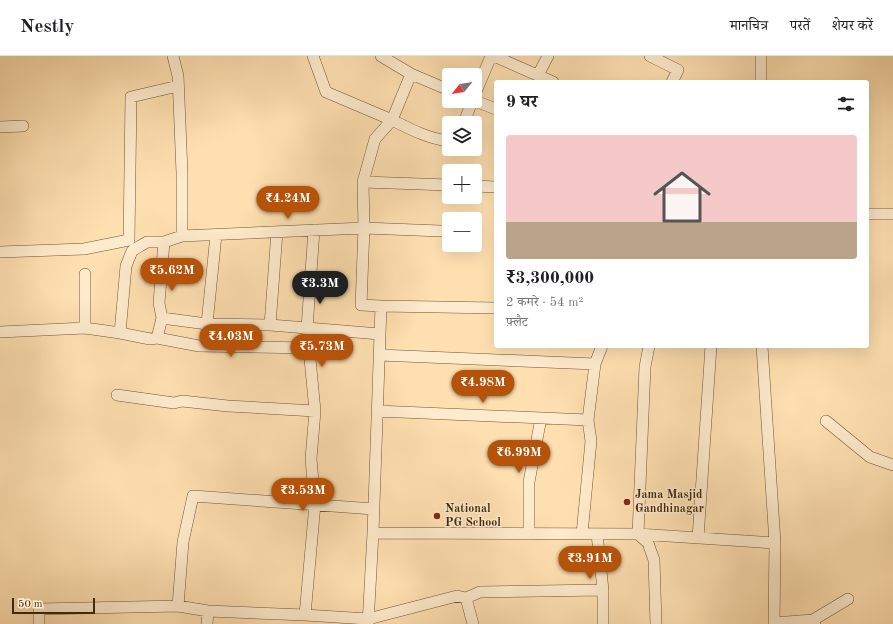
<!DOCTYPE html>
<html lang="hi">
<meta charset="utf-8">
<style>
:root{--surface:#fff;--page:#f2f2f2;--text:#202124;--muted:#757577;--line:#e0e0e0;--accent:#b45309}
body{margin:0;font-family:"Old Standard TT","Noto Serif Devanagari",serif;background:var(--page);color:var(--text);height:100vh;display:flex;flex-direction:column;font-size:15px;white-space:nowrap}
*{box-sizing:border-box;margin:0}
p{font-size:13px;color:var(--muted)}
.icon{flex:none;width:22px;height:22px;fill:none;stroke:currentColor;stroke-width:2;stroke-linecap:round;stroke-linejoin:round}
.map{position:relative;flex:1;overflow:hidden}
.drawer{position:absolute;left:494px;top:24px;width:375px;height:268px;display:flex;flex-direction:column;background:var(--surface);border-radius:4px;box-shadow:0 4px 16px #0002}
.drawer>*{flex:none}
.needle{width:26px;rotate:240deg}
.tools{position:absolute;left:442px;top:12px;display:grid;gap:8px}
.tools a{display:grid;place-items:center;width:40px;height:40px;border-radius:4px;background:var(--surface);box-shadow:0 4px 16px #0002;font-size:20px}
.scale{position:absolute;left:12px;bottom:10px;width:83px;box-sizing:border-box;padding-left:4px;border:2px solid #41290a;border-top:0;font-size:11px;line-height:14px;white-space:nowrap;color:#41290a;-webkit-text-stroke:3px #feeacc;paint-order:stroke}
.price{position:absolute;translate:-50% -34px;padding:0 9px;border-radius:14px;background:var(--accent);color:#fff;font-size:13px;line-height:26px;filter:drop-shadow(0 1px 2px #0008)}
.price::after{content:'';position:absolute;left:50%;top:24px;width:12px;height:9px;margin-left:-6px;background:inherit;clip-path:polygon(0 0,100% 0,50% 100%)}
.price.on{background:#222;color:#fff}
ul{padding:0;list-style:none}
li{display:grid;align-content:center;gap:8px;height:212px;padding:0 12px}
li+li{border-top:1px solid var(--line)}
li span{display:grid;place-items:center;height:124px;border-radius:4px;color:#555}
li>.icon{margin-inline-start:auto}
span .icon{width:72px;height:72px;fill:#fffc;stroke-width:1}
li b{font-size:17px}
h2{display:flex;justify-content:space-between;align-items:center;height:48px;padding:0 12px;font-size:17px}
header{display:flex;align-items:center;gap:24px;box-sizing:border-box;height:56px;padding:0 20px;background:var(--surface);border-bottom:1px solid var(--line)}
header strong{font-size:19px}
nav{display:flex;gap:22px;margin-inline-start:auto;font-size:14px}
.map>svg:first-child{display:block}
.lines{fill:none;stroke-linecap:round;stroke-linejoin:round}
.minor-casing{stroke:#705634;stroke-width:12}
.minor{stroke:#feeacc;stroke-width:11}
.poi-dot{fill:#8f2418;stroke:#feeacc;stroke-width:1.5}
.labels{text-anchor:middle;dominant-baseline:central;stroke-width:3;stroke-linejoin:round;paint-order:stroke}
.poi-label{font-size:12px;font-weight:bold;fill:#41290a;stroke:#feeacc;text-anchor:start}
</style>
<header>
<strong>Nestly</strong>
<nav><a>मानचित्र</a><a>परतें</a><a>शेयर करें</a></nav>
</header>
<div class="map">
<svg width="893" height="568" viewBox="0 0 893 568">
<rect width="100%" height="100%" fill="#fedfb0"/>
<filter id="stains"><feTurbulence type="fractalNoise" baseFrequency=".005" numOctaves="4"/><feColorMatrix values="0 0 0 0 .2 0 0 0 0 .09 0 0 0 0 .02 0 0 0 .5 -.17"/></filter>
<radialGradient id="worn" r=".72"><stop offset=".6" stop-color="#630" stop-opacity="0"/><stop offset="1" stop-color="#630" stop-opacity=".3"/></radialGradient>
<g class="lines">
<!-- minor casing -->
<g class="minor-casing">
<path id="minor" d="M173,0l5,20 4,97v63l182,-8 -1,-46 12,-43 17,-19 -66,-28 -13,-36
M381,0l30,18
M494,0l59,26
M650,0l28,14 -6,12
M538,19l10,-19
M761,26v-26
M449,34l-38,-16 -19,46c18,9 37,19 57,21
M475,38l16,-38
M475,45l21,8
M464,67l8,-22
M0,71l23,-1
M363,126l86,3
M475,130l21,1
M867,158h26
M314,174l-7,98 73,6
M0,196l84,-3 45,-9 2,-143 47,-11
M85,218v54l35,5 30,6 7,-1 42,8 110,2
M381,250l115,2
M162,262l45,6 63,1 37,3 8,83 -4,48 4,45 -10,111
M207,268l9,-89
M270,269l7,-93
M0,276l85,-4
M120,277l6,-67 6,-15 8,-5 7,-4h17l18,-6
M157,282l5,-20 -3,-15 5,-61
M649,290l-4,21 -7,167 10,9 6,17 2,64
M762,290l13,197 -1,81
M379,299l216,9
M117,339l57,8 8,-2 46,5 87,5
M377,355l211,9
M826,365l44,36 23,8
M373,477l265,1 137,9
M529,478v-52l12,-64
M582,478l9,-93 -3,-21 7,-56 7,-18
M597,478l6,56v34
M698,482l13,-192
M466,542l7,26
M178,550l5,-64 10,-46 181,13
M813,564l35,-21
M774,567l39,-3 2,4
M39,568v-15l139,-3 30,5 97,4 63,4 89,-23 9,2 14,-6 123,-2
M207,568l1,-13
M368,568l5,-91 8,-227 -20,-1 3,-77 77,3"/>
</g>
<!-- minor -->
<use href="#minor" class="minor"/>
</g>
<!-- markers -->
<g class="poi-dot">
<circle cx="627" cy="446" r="4"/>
<circle cx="437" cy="460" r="4"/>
</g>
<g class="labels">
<!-- poi labels -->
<g class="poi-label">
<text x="635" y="439">Jama Masjid<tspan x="635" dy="14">Gandhinagar</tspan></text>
<text x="445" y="453">National<tspan x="445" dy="14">PG School</tspan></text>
</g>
</g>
<rect width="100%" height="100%" filter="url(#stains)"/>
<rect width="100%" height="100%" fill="url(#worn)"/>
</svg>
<div class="tools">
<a><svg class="needle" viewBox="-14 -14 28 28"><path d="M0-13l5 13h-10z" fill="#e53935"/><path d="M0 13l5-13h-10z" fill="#757577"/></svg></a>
<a><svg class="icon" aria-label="layers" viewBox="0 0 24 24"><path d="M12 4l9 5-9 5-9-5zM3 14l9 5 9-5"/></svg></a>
<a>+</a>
<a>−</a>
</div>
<div class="scale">50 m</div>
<b class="price" style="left:288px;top:164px">₹4.24M</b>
<b class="price" style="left:172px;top:236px">₹5.62M</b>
<b class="price on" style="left:320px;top:249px">₹3.3M</b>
<b class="price" style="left:231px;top:302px">₹4.03M</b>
<b class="price" style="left:322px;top:312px">₹5.73M</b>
<b class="price" style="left:483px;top:348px">₹4.98M</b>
<b class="price" style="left:519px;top:418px">₹6.99M</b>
<b class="price" style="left:303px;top:456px">₹3.53M</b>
<b class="price" style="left:590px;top:524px">₹3.91M</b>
<section class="drawer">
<h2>9 घर<svg class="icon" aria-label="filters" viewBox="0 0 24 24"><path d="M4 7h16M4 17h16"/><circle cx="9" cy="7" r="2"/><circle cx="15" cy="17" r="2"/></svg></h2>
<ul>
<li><span style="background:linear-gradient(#f6c9c9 70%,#b9a48a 0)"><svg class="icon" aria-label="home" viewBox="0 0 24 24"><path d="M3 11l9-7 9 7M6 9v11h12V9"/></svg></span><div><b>₹3,300,000</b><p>2 कमरे · 54 m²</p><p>फ़्लैट</p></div></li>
</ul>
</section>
</div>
